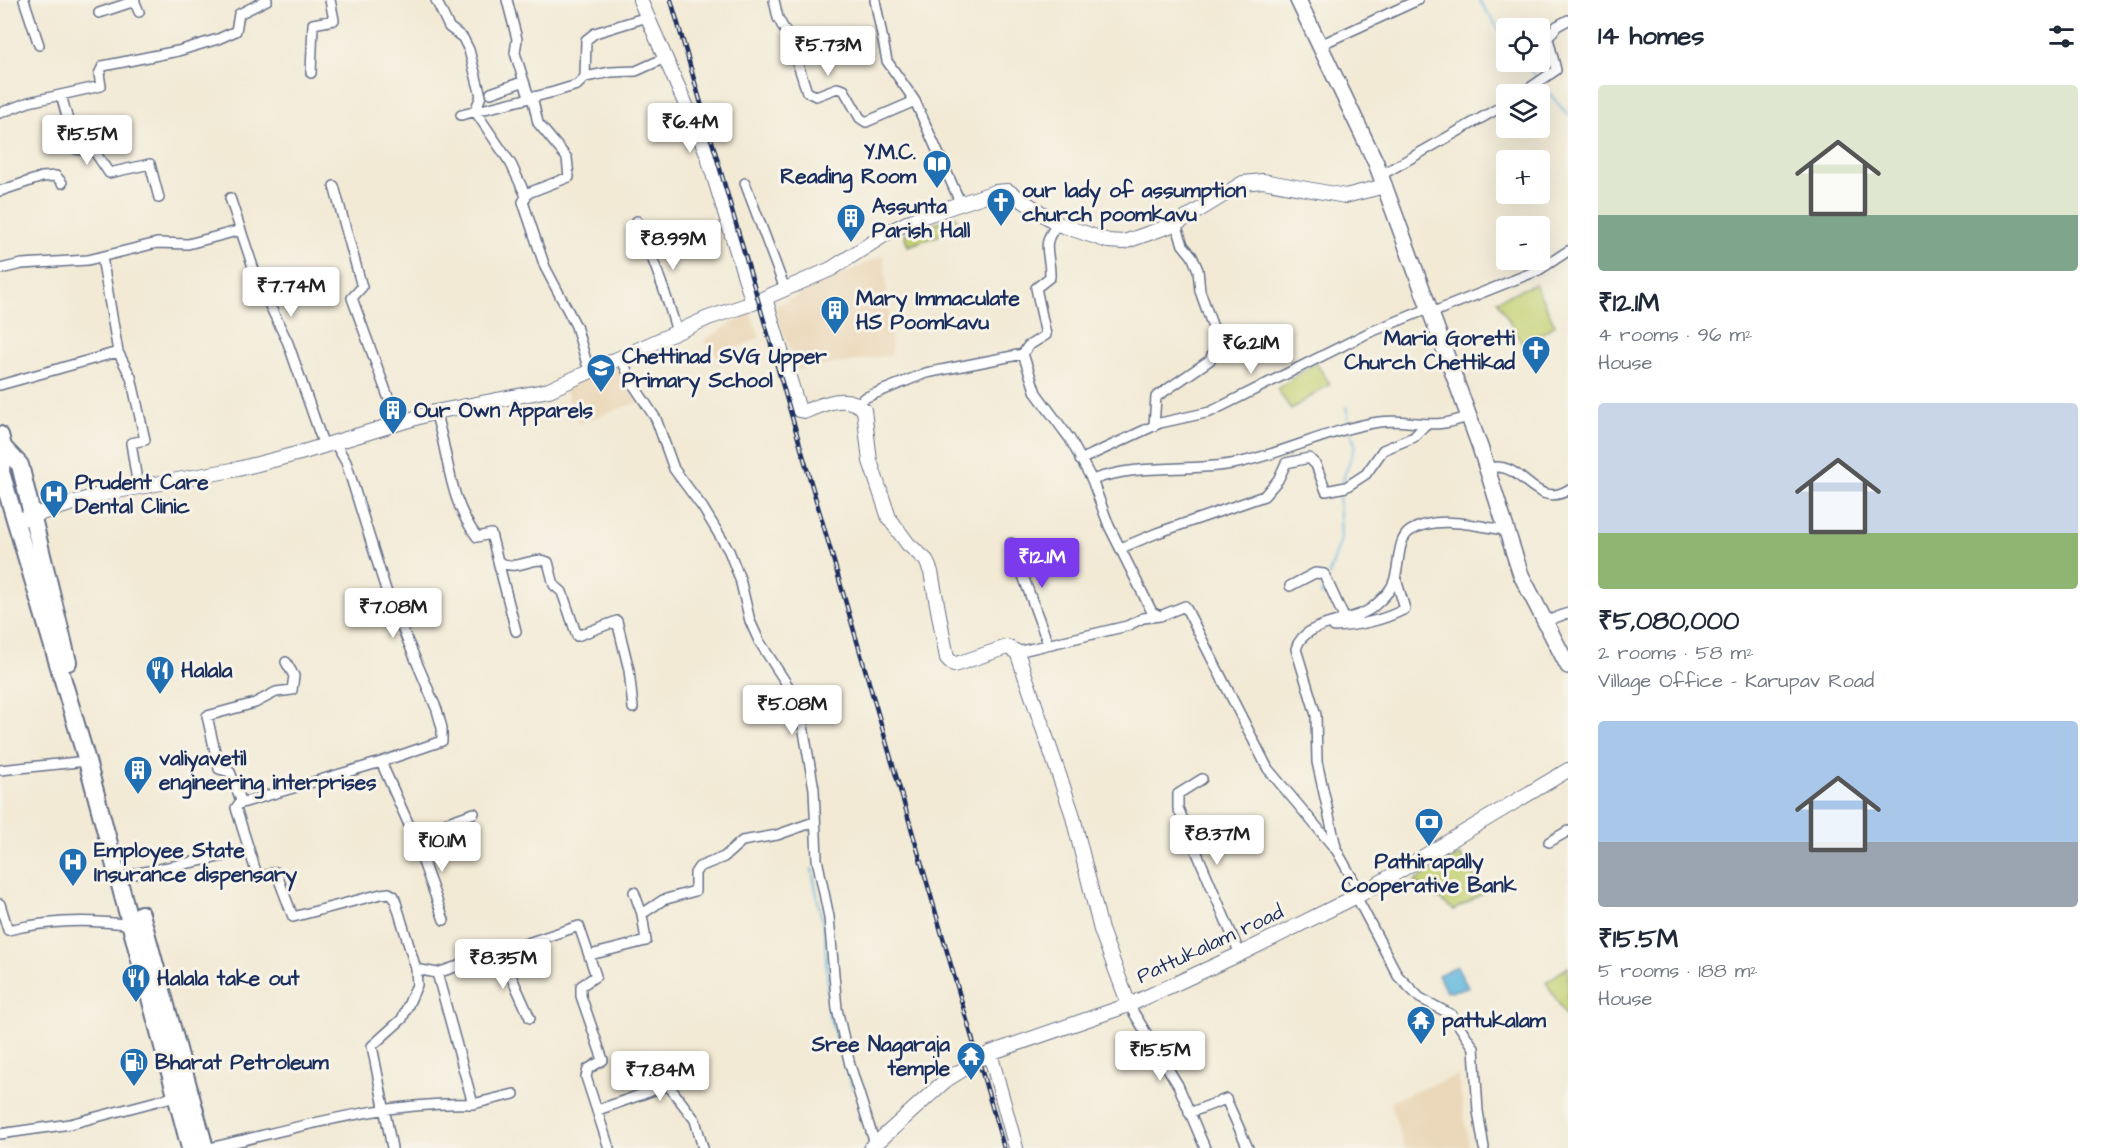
<!DOCTYPE html>
<meta charset="utf-8">
<style>
:root{--surface:#fff;--page:#f6f6f7;--text:#1f2937;--muted:#747a83;--accent:#7c3aed}
body{margin:0;font-family:"Architects Daughter",sans-serif;background:var(--page);color:var(--text);height:100vh;display:flex;flex-direction:column;font-size:22px;white-space:nowrap}
*{box-sizing:border-box;margin:0}
p{font-size:20px;color:var(--muted)}
.icon{flex:none;width:33px;height:33px;fill:none;stroke:currentColor;stroke-width:2;stroke-linecap:round;stroke-linejoin:round}
.map{position:relative;flex:1;overflow:hidden}
.side{display:flex;flex-direction:column;background:var(--surface);width:540px}
.side>*{flex:none}
.fabs{position:absolute;left:1496px;top:18px;display:grid;gap:12px}
.fabs a{display:grid;place-items:center;width:54px;height:54px;border-radius:6px;background:var(--surface);box-shadow:0 6px 24px #0002;font-size:30px}
.price{position:absolute;translate:-50% -51px;padding:0 14px;border-radius:6px;background:#fff;color:#222;font-size:20px;line-height:39px;filter:drop-shadow(0 2px 3px #0008)}
.price::after{content:'';position:absolute;left:50%;top:36px;width:18px;height:14px;margin-left:-9px;background:inherit;clip-path:polygon(0 0,100% 0,50% 100%)}
.price.current{background:var(--accent);color:#fff}
ul{padding:0;list-style:none}
li{display:grid;align-content:center;gap:12px;height:318px;padding:0 30px}
li span{display:grid;place-items:center;height:186px;border-radius:6px;color:#555}
li>.icon{margin-inline-start:auto}
span .icon{width:108px;height:108px;fill:#fffc;stroke-width:1}
li b{font-size:26px}
h2{display:flex;justify-content:space-between;align-items:center;height:72px;padding:0 30px;font-size:26px}
main{display:flex;flex:1;min-height:0}
.map>svg:first-child{display:block}
.built{fill:#ebd8ba}
.green{fill:#c4d274;stroke:#708069;stroke-width:1.5}
.water{fill:#60b7dd;stroke:#3e739e;stroke-width:1.5}
.lines{fill:none;stroke-linecap:round;stroke-linejoin:round}
.stream{stroke:#60b7dd;stroke-width:2}
.street-casing{stroke:#667088;stroke-width:12}
.secondary-casing{stroke:#667088;stroke-width:16}
.primary-casing{stroke:#667088;stroke-width:18}
.highway-casing{stroke:#667088;stroke-width:20}
.street{stroke:#fff;stroke-width:9}
.secondary{stroke:#fff;stroke-width:14}
.primary{stroke:#fff;stroke-width:15}
.highway{stroke:#fff;stroke-width:16}
.rail-casing{stroke:#1b2f5e;stroke-width:4.5}
.rail{stroke:#f7f3e8;stroke-width:2;stroke-dasharray:7;stroke-linecap:butt}
.labels{text-anchor:middle;dominant-baseline:central;stroke-width:6;stroke-linejoin:round;paint-order:stroke}
.poi-label{font-size:21px;font-weight:bold;fill:#1b2f5e;stroke:#f7f3e8;text-anchor:start}
.street-label{font-size:21px;fill:#1b2f5e;stroke:#f7f3e8}
</style>
<main>
<div class="map">
<svg width="1568" height="1148" viewBox="0 0 1568 1148">
<rect width="100%" height="100%" fill="#f7f3e8"/>
<filter id="ink" filterUnits="userSpaceOnUse"><feTurbulence type="fractalNoise" baseFrequency=".0167" numOctaves="2"/><feDisplacementMap in="SourceGraphic" scale="12" xChannelSelector="R" yChannelSelector="G"/><feConvolveMatrix kernelMatrix="1 2 1 2 8 2 1 2 1" color-interpolation-filters="sRGB"/></filter>
<filter id="wash" filterUnits="userSpaceOnUse"><feTurbulence type="fractalNoise" baseFrequency=".008" numOctaves="4" result="noise"/><feDisplacementMap in="SourceGraphic" scale="24" xChannelSelector="R" yChannelSelector="G"/><feGaussianBlur stdDeviation="1.35" result="paint"/><feColorMatrix in="noise" values="0 0 0 0 0 0 0 0 0 0 0 0 0 0 0 0 0 1.4 0 .05"/><feComposite in="paint" operator="in"/></filter>
<g filter="url(#wash)">
<rect width="100%" height="100%" fill="#f2ead5"/>
<!-- built -->
<path class="built" d="M884,255l8,100 -94,15 -25,-63z
M750,312l10,25 -41,20 -15,-16z
M619,364l19,38 -59,21 -15,-36z
M1458,1075l11,73h-65l-14,-47z"/>
<!-- green -->
<path class="green" d="M956,216l4,12 -52,18 -4,-12z
M1535,284l20,41 -32,20 -26,-45z
M1316,363l14,21 -39,25 -14,-20z
M1460,855l24,38 -30,17 -40,-29z
M1568,967v53l-22,-38z"/>
<!-- water -->
<path class="water" d="M1457,966l11,22 -22,4 -8,-17z"/>
<g class="lines">
<!-- stream -->
<path class="stream" d="M1479,0l27,40
M1523,62l14,16
M1542,85l26,30
M1346,407l4,18
M1341,485l14,-39 -4,-16
M1329,575l12,-36 -2,-49
M1321,595l5,-12
M812,869l13,67 4,80 24,73"/>
</g>
</g>
<g filter="url(#ink)">
<g class="lines">
<!-- street casing -->
<g class="street-casing">
<path id="street" d="M24,0l15,45
M134,0l5,12
M436,0l13,27 14,11 6,12 12,46 -6,15 36,53 15,32
M507,0l10,39 -2,14 14,44
M774,0l4,18 12,22 17,52 9,4 21,-8 7,2 16,28 6,4 49,-21
M875,0l12,61 28,40 45,101
M99,13l36,-12
M1320,45l98,-45
M311,73l2,-49 21,-4 -4,-20
M585,77l1,-37 9,-7 52,-16
M491,93l31,-11
M1521,94l35,-24 -8,-32 9,-12 11,-6
M61,95l15,54 19,3 14,21 41,-9 9,34
M532,96l6,27 29,35 2,19 -41,16 -5,9 22,65 31,59 13,45
M0,113l29,-11 72,-16 -2,-12 4,-8 75,-15 40,-12 18,-8 3,-17 28,-14
M461,115l93,-23 23,-7 8,-8 26,-5 25,-1 29,-13
M1381,175l125,-71
M745,183l40,106
M334,186l28,101 -10,11 46,126
M0,191l42,-14 14,-1 6,7
M230,198l27,81 31,64 36,103
M637,221c16,37 29,72 40,111
M1058,224c-19,21 -7,29 -8,53l-14,11 10,47 -18,11 -5,8 13,39 34,46 22,41 17,46 43,86 8,4 25,-10 83,163 69,82 24,43
M102,257l16,95 13,25 14,63 -14,3 7,44
M0,269l22,-5 66,-4 69,-17 31,1 53,-14
M1431,313l108,-43 29,-19
M621,358l12,26 23,35 18,50 29,39 26,43 11,28 10,42 9,20 40,62 15,86 3,70 12,58 8,92 13,56 25,79
M0,385l118,-33
M858,404l6,-6 62,-25 97,-19
M435,412c15,45 12,85 42,125l14,-3 25,97
M1154,426l2,-29 54,-37 4,-10 1,-17 -15,-42 -2,-21 -6,-14 -9,-11 -7,-21
M1080,460l80,-37 50,-11 158,-79 62,-25
M1487,469c34,-13 46,42 81,21
M1092,480c49,-18 96,-7 145,-17 48,-10 94,-34 142,-41 36,-4 51,10 90,-6
M1011,543l37,101
M1121,548l36,-15 107,-37 14,-16 8,-17 23,-5 7,7 10,26 20,-4 20,-13 17,-24 31,-13 11,-12
M499,562c20,10 33,-7 49,0l6,23 8,7 15,44 40,-15 12,49 4,38
M1290,586l25,-13 9,1 23,50
M1547,621l21,-8
M1334,627c26,-2 48,-6 71,-18l-9,-30
M1017,652l110,-26 16,-8 17,-2
M286,662l8,14 -2,14 -16,2 -21,11 -48,13 12,53 11,3 12,31 139,-41 61,-21v-13l-5,-18 -51,-120 -40,-128 -11,-19
M381,762l32,72 31,86
M0,770l87,-9
M1202,779l-24,15v14l62,146
M240,802l-4,6 22,70 18,-6 17,45 88,-23 8,-1 5,3 22,73 1,16 -15,34 -30,27 20,102
M413,834l61,-21
M1549,842l19,-11
M1336,847l-19,-85 -1,-47 -20,-66c8,-30 57,-25 77,-42 7,-6 15,-13 19,-21 9,-15 3,-45 18,-55 26,-17 67,-5 95,-1
M129,875l119,-24
M634,892l8,22
M1356,896l42,80 22,22 32,17 22,33 4,63 6,37
M0,904l8,26c42,-10 80,-11 124,-5
M500,951l30,67
M590,955l56,-14 -4,-27 21,-14 32,-9v-18l4,-6 25,-10 18,-16 35,-6 37,-13
M437,973l142,-47 17,50 -15,10v10l22,64 -15,9 -2,8 23,71
M1129,1005l49,80 27,63
M473,1104l41,-10
M598,1110l70,-25 27,35 8,28
M1189,1113l37,-14 22,49
M0,1134l70,-10 106,-28
M209,1148c88,-20 174,-47 264,-44l-36,-131 -21,-4"/>
</g>
<!-- secondary casing -->
<g class="secondary-casing">
<path id="secondary" d="M640,0l66,151 47,152
M765,298l34,112 7,1c19,-8 42,-18 58,-1l6,51 19,57 19,26 18,16 5,12 16,86 7,7 53,-18 10,5 55,161 29,117 28,75
M15,521l91,-28 132,-24 62,-16 135,-41 114,-22 159,-72 45,-15 78,-34 58,-37 26,-13 80,-27 13,-1 50,33 50,17 16,1 54,-19 65,-40 20,-2 82,15 40,-10
M990,1053l26,95
M871,1148l75,-68 44,-27 139,-48 111,-51 121,-60 207,-124"/>
</g>
<!-- primary casing -->
<g class="primary-casing">
<path id="primary" d="M1298,0l78,163 104,284 41,128 47,91"/>
</g>
<!-- highway casing -->
<g class="highway-casing">
<path id="highway" d="M0,435l3,12 -2,25 86,289 103,387
M3,447l17,18 48,197
M141,914l64,234"/>
</g>
<!-- street -->
<use href="#street" class="street"/>
<!-- secondary -->
<use href="#secondary" class="secondary"/>
<!-- primary -->
<use href="#primary" class="primary"/>
<!-- highway -->
<use href="#highway" class="highway"/>
<!-- rail casing -->
<g class="rail-casing">
<path id="rail" d="M671,0l333,1148"/>
</g>
<!-- rail -->
<use href="#rail" class="rail"/>
</g>
</g>
<!-- icons -->
<defs>
<g id="library-pin" transform="scale(1.5)"><path d="M0 17L-7.5 6A9.5 9.5 0 1 1 7.5 6Z" fill="#1f6fb2" stroke="#f7f3e8"/><path d="M-6-4Q-3-5.5-.7-3.5V5Q-3 3-6 4ZM6-4Q3-5.5 .7-3.5V5Q3 3 6 4Z" fill="#fff"/></g>
<g id="church-pin" transform="scale(1.5)"><path d="M0 17L-7.5 6A9.5 9.5 0 1 1 7.5 6Z" fill="#1f6fb2" stroke="#f7f3e8"/><path d="M-1.2-6h2.4v3.5h3.3v2.4h-3.3V6h-2.4V-.1h-3.3v-2.4h3.3Z" fill="#fff"/></g>
<g id="building-pin" transform="scale(1.5)"><path d="M0 17L-7.5 6A9.5 9.5 0 1 1 7.5 6Z" fill="#1f6fb2" stroke="#f7f3e8"/><path d="M-4-6H4V6H1V3H-1V6H-4ZM-2.5-4.3h1.7v1.8h-1.7ZM.8-4.3h1.7v1.8H.8ZM-2.5-1h1.7V.8h-1.7ZM.8-1h1.7V.8H.8Z" fill="#fff"/></g>
<g id="school-pin" transform="scale(1.5)"><path d="M0 17L-7.5 6A9.5 9.5 0 1 1 7.5 6Z" fill="#1f6fb2" stroke="#f7f3e8"/><path d="M0-5L7-2L0 1L-7-2ZM-4 1L0 2.5L4 1V4Q0 6-4 4Z" fill="#fff"/></g>
<g id="hospital-pin" transform="scale(1.5)"><path d="M0 17L-7.5 6A9.5 9.5 0 1 1 7.5 6Z" fill="#1f6fb2" stroke="#f7f3e8"/><path d="M-5-5h3v3.5h4V-5h3V5h-3V1.5h-4V5h-3Z" fill="#fff"/></g>
<g id="restaurant-pin" transform="scale(1.5)"><path d="M0 17L-7.5 6A9.5 9.5 0 1 1 7.5 6Z" fill="#1f6fb2" stroke="#f7f3e8"/><path d="M-5-6h1v4h1v-4h1v4h1v-4h1v5L-1.5 .5V6h-2V.5L-5-1ZM5-6V6H3V1.5H1.5Q1.5-4 5-6Z" fill="#fff"/></g>
<g id="bank-pin" transform="scale(1.5)"><path d="M0 17L-7.5 6A9.5 9.5 0 1 1 7.5 6Z" fill="#1f6fb2" stroke="#f7f3e8"/><path d="M-6-4H6V4H-6ZM0-2.3a2.3 2.3 0 1 0 0 4.6a2.3 2.3 0 1 0 0-4.6Z" fill="#fff"/></g>
<g id="temple-pin" transform="scale(1.5)"><path d="M0 17L-7.5 6A9.5 9.5 0 1 1 7.5 6Z" fill="#1f6fb2" stroke="#f7f3e8"/><path d="M0-6L5-2H3V0L6.5 2.5H4V6H1.5V3h-3V6H-4V2.5H-6.5L-3 0V-2H-5Z" fill="#fff"/></g>
<g id="fuel-pin" transform="scale(1.5)"><path d="M0 17L-7.5 6A9.5 9.5 0 1 1 7.5 6Z" fill="#1f6fb2" stroke="#f7f3e8"/><path d="M-5.5-6h7V0h2V4h1.3V-2.5L3-4.5l.8-.8L6-3V5H2.5V1h-1V6h-7ZM-4.2-4.7v3.2H.2V-4.7Z" fill="#fff"/></g>
</defs>
<g fill-rule="evenodd">
<use href="#library-pin" x="937" y="164"/>
<use href="#church-pin" x="1001" y="202"/>
<use href="#building-pin" x="851" y="218"/>
<use href="#building-pin" x="835" y="310"/>
<use href="#church-pin" x="1536" y="350"/>
<use href="#school-pin" x="601" y="368"/>
<use href="#building-pin" x="393" y="410"/>
<use href="#hospital-pin" x="54" y="494"/>
<use href="#restaurant-pin" x="160" y="670"/>
<use href="#building-pin" x="138" y="770"/>
<use href="#bank-pin" x="1429" y="822"/>
<use href="#hospital-pin" x="73" y="862"/>
<use href="#restaurant-pin" x="136" y="978"/>
<use href="#temple-pin" x="1421" y="1020"/>
<use href="#temple-pin" x="971" y="1056"/>
<use href="#fuel-pin" x="134" y="1062"/>
</g>
<g class="labels">
<!-- poi labels -->
<g class="poi-label">
<text x="916" y="152" text-anchor="end">Y.M.C.<tspan x="916" dy="24">Reading Room</tspan></text>
<text x="1022" y="190">our lady of assumption<tspan x="1022" dy="24">church poomkavu</tspan></text>
<text x="872" y="206">Assunta<tspan x="872" dy="24">Parish Hall</tspan></text>
<text x="856" y="298">Mary Immaculate<tspan x="856" dy="24">HS Poomkavu</tspan></text>
<text x="1515" y="338" text-anchor="end">Maria Goretti<tspan x="1515" dy="24">Church Chettikad</tspan></text>
<text x="622" y="356">Chettinad SVG Upper<tspan x="622" dy="24">Primary School</tspan></text>
<text x="414" y="410">Our Own Apparels</text>
<text x="75" y="482">Prudent Care<tspan x="75" dy="24">Dental Clinic</tspan></text>
<text x="181" y="670">Halala</text>
<text x="159" y="758">valiyavetil<tspan x="159" dy="24">engineering interprises</tspan></text>
<text x="94" y="850">Employee State<tspan x="94" dy="24">Insurance dispensary</tspan></text>
<text x="1429" y="861" text-anchor="middle">Pathirapally<tspan x="1429" dy="24">Cooperative Bank</tspan></text>
<text x="157" y="978">Halala take out</text>
<text x="1442" y="1020">pattukalam</text>
<text x="950" y="1044" text-anchor="end">Sree Nagaraja<tspan x="950" dy="24">temple</tspan></text>
<text x="155" y="1062">Bharat Petroleum</text>
</g>
<!-- street labels -->
<g class="street-label">
<text transform="translate(1210 944) rotate(-25)">Pattukalam road</text>
</g>
</g>
</svg>
<div class="fabs">
<a><svg class="icon" aria-label="locate" viewBox="0 0 24 24"><circle cx="12" cy="12" r="6"/><path d="M12 2v4M12 18v4M2 12h4M18 12h4"/></svg></a>
<a><svg class="icon" aria-label="layers" viewBox="0 0 24 24"><path d="M12 4l9 5-9 5-9-5zM3 14l9 5 9-5"/></svg></a>
<a>+</a>
<a>−</a>
</div>
<b class="price" style="left:828px;top:77px">₹5.73M</b>
<b class="price" style="left:690px;top:154px">₹6.4M</b>
<b class="price" style="left:87px;top:166px">₹15.5M</b>
<b class="price" style="left:673px;top:271px">₹8.99M</b>
<b class="price" style="left:291px;top:318px">₹7.74M</b>
<b class="price" style="left:1251px;top:375px">₹6.21M</b>
<b class="price current" style="left:1042px;top:589px">₹12.1M</b>
<b class="price" style="left:393px;top:639px">₹7.08M</b>
<b class="price" style="left:792px;top:736px">₹5.08M</b>
<b class="price" style="left:1217px;top:866px">₹8.37M</b>
<b class="price" style="left:442px;top:873px">₹10.1M</b>
<b class="price" style="left:503px;top:990px">₹8.35M</b>
<b class="price" style="left:1160px;top:1082px">₹15.5M</b>
<b class="price" style="left:660px;top:1102px">₹7.84M</b>
</div>
<section class="side">
<h2>14 homes<svg class="icon" aria-label="filters" viewBox="0 0 24 24"><path d="M4 7h16M4 17h16"/><circle cx="9" cy="7" r="2"/><circle cx="15" cy="17" r="2"/></svg></h2>
<ul>
<li><span style="background:linear-gradient(#dfe7d0 70%,#7fa58c 0)"><svg class="icon" aria-label="home" viewBox="0 0 24 24"><path d="M3 11l9-7 9 7M6 9v11h12V9"/></svg></span><div><b>₹12.1M</b><p>4 rooms · 96 m²</p><p>House</p></div></li>
<li><span style="background:linear-gradient(#c9d6e8 70%,#8fb573 0)"><svg class="icon" aria-label="home" viewBox="0 0 24 24"><path d="M3 11l9-7 9 7M6 9v11h12V9"/></svg></span><div><b>₹5,080,000</b><p>2 rooms · 58 m²</p><p>Village Office - Karupav Road</p></div></li>
<li><span style="background:linear-gradient(#a9c7e8 65%,#9aa5b1 0)"><svg class="icon" aria-label="home" viewBox="0 0 24 24"><path d="M3 11l9-7 9 7M6 9v11h12V9"/></svg></span><div><b>₹15.5M</b><p>5 rooms · 188 m²</p><p>House</p></div></li>
</ul>
</section>
</main>
